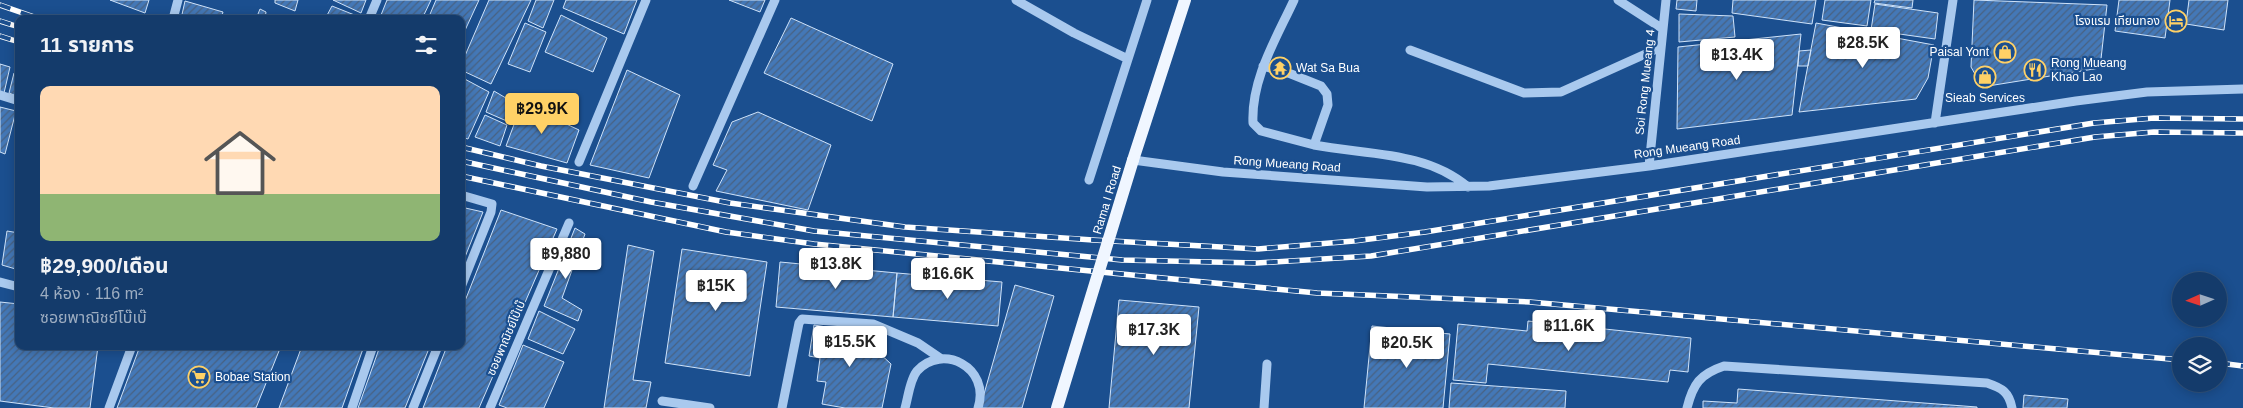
<!DOCTYPE html>
<html lang="th">
<meta charset="utf-8">
<style>
:root{--surface:#143b6b;--page:#1d4271;--text:#f1f3f6;--muted:#9dadc1;--line:#33557e;--accent:#ffd166}
body{margin:0;font-family:Arial,"Noto Sans Thai",sans-serif;background:var(--page);color:var(--text);height:100vh;display:flex;flex-direction:column;font-size:19px;white-space:nowrap}
*{box-sizing:border-box;margin:0}
p{font-size:16px;color:var(--muted)}
.icon{flex:none;width:28px;height:28px;fill:none;stroke:currentColor;stroke-width:2;stroke-linecap:round;stroke-linejoin:round}
.map{position:relative;flex:1;overflow:hidden}
.details{position:absolute;left:15px;top:15px;width:450px;height:335px;display:flex;flex-direction:column;background:var(--surface);border-radius:10px;box-shadow:0 2px 12px #0003,0 0 0 1px var(--line)}
.details>*{flex:none}
.needle{width:32px;rotate:267deg}
.buttons{position:absolute;left:2172px;top:272px;display:grid;gap:10px}
.buttons a{display:grid;place-items:center;width:55px;height:55px;border-radius:50%;background:var(--surface);box-shadow:0 2px 12px #0003,0 0 0 1px var(--line);font-size:25px}
.price{position:absolute;translate:-50% -42px;padding:0 11px;border-radius:5px;background:#fff;color:#222;font-size:16px;line-height:32px;filter:drop-shadow(0 1px 2px #0008)}
.price::after{content:'';position:absolute;left:50%;top:30px;width:15px;height:11px;margin-left:-8px;background:inherit;clip-path:polygon(0 0,100% 0,50% 100%)}
.price.selected{background:var(--accent);color:#111}
ul{padding:0;list-style:none}
li{display:grid;align-content:center;gap:10px;height:265px;padding:0 25px}
li+li{border-top:1px solid var(--line)}
li span{display:grid;place-items:center;height:155px;border-radius:10px;color:#555}
li>.icon{margin-inline-start:auto}
span .icon{width:90px;height:90px;fill:#fffc;stroke-width:1}
li b{font-size:21px}
h2{display:flex;justify-content:space-between;align-items:center;height:60px;padding:0 25px;font-size:21px}
.map>svg:first-child{display:block}
.building{fill:url(#building-hatch);stroke:#cfe3fa}
.lines{fill:none;stroke-linecap:round;stroke-linejoin:round}
.minor{stroke:#a9c9ee;stroke-width:9}
.major{stroke:#f0f6ff;stroke-width:12}
.rail-casing{stroke:#fff;stroke-width:5.5}
.rail{stroke:#1b4f8f;stroke-width:4;stroke-dasharray:11;stroke-linecap:butt}
.major-bridge{stroke:#f0f6ff;stroke-width:12}
.labels{text-anchor:middle;dominant-baseline:central;stroke-width:4.5;stroke-linejoin:round;paint-order:stroke}
.poi-label{font-size:12px;fill:#fff;stroke:#1b4f8f;text-anchor:start}
.street-label{font-size:12px;fill:#fff;stroke:#1b4f8f}
</style>
<div class="map">
<svg width="2243" height="408" viewBox="0 0 2243 408">
<defs>
<pattern id="building-hatch" width="6" height="6" patternUnits="userSpaceOnUse" patternTransform="scale(1.25)"><rect width="6" height="6" fill="#4478b7"/><path d="M-1 1l2-2M0 6l6-6M5 7l2-2" fill="none" stroke="#486282"/></pattern>
</defs>
<rect width="100%" height="100%" fill="#1b4f8f"/>
<!-- building -->
<path class="building" d="M110,0h39l-4,13z
M275,0h23l-3,11 -20,-8z
M333,0h33l-5,13z
M387,0h44l-9,19h-31l-10,-4z
M436,0h43l-18,39v-20h-33z
M489,0h42l-40,84 -30,-14v-5z
M536,0h18l-11,28 -15,-7z
M566,0h71l-13,34 -61,-26z
M729,0h36l-5,12z
M1677,0h20l-1,11 -20,-2z
M1733,0h83l-4,24 -80,-11z
M1825,0h46l-4,26 -45,-6z
M1875,0h38l-1,8 -38,-5z
M1974,0l133,5 -7,63 -112,18 -9,-5 -8,-14z
M2119,0h51l-5,38 -50,-7z
M2189,0h39l-4,30 -38,-6z
M185,1l38,11 -2,7h-40z
M1875,4l63,9 -3,26 -64,-9z
M332,6l25,10 -1,3h-31z
M260,9l6,3 -1,7h-9z
M1679,14l54,2 2,21 -56,5z
M561,15l46,23 -14,34 -48,-20z
M791,18l102,46 -21,57 -108,-48z
M525,23l21,9 -16,40 -22,-8z
M1816,23l118,22 -6,33 -12,21 -117,13z
M1801,34l-9,81 -115,14 1,-82z
M1811,50l-3,16h-10l1,-15z
M0,64l10,3 -6,26 -4,-1z
M627,70l53,25 -31,83 -59,-13z
M14,73l5,2v22l-10,-4z
M461,77l28,15 -21,47 -7,-2z
M494,91l22,13 -7,18 -23,-10z
M522,103l57,27 -12,33 -61,-17z
M0,107l16,4 -11,43 -5,-2z
M758,112l73,33 -23,65 -92,-19 11,-21 -14,-5 19,-43z
M485,115l22,10 -7,21 -25,-9z
M461,207l22,5 -22,55z
M501,210l56,19 -78,179h-56l24,-62h14v-35z
M575,228l10,6 -23,64 20,12 -4,11 -34,-15z
M7,231l12,2v37l-17,-5z
M628,245l26,6 -21,129 18,2 -5,26h-42z
M682,249l85,13 -17,114 -85,-13z
M780,262l117,11 -4,44 -117,-10z
M897,273l105,9 -4,44 -105,-9z
M1015,285l39,11 -32,112h-42z
M1119,300l80,7 -10,101h-80z
M0,302l19,2v42h79l-8,62h-36l-54,-7z
M539,311l36,18 -12,25 -35,-15z
M1528,321l163,17 -3,34 -18,-2 -2,12 -180,-18 -2,19 -33,-3 5,-56 69,7z
M814,325l64,10 -2,15 15,14 -9,44h-37l-23,-4 4,-22 -9,-1 3,-23 -11,-2z
M1372,326l78,8 -7,74h-79z
M523,345l41,17 -20,46h-37l-8,-3z
M140,346h141l-25,62h-139z
M302,346h62l-22,62h-63z
M380,346h50l-25,62h-47z
M1451,383l115,8 -1,17h-116z
M1738,389l239,18v1h-274v-7l34,2z
M2024,395l44,4 -1,9h-44z"/>
<g class="lines">
<!-- minor -->
<path class="minor" d="M1016,0l58,33 54,26 19,-59
M1294,0c-18,39 -43,79 -41,123l8,8 53,14
M1618,0l45,29
M173,19l5,-19
M369,19l8,-19
M1410,50l114,43 37,-1 100,-45
M1263,66l28,8 30,12 6,8 1,11 -14,40c52,10 112,6 154,42
M0,95l19,6
M1935,123l18,-123
M1133,160l90,12 204,15 62,-1 160,-20 427,-65 71,-9 96,-3
M579,162l67,-162
M1649,166l17,-166
M1089,180l39,-121
M693,186l82,-186
M461,195l31,9 -1,8 -30,75
M0,282l19,5
M662,401l48,7
M109,408l23,-62
M352,408l21,-62
M413,408l25,-62
M490,408l79,-185
M782,408l17,-85 3,-4 71,5 45,19 22,15
M905,408c3,-10 5,-29 12,-37 25,-28 74,-4 61,37
M1264,408l3,-44
M1687,408c6,-24 13,-34 37,-42l263,17c15,5 22,9 25,25"/>
<!-- major -->
<path class="major" d="M1133,160l52,-160"/>
<!-- rail casing -->
<g class="rail-casing">
<path id="rail" d="M0,5l40,14
M0,21l19,6
M0,36l19,6
M461,147l80,19 189,37 175,24 188,13 165,9 96,-8 71,-9 669,-109 60,-5 89,1
M461,161l190,41 163,29 308,29 135,3 114,-7 724,-119 59,-5 89,1
M461,176l265,56 88,12 503,49 213,9 651,58
M2219,363l24,3"/>
</g>
<!-- rail -->
<use href="#rail" class="rail"/>
<!-- major-bridge -->
<path class="major-bridge" d="M1057,408l76,-248"/>
</g>
<!-- icons -->
<defs>
<g id="hotel-ring" transform="scale(1.125)"><circle r="9.5" fill="#1b4f8f" stroke="#ffd166" stroke-width="1.5"/><path d="M-6-4.5h1.5V1H6V5H4.5V3h-9V5H-6ZM-4 0a1.8 1.8 0 1 1 3.6 0ZM.5 0V-2.5h3Q6-2.5 6 0Z" fill="#ffd166"/></g>
<g id="shop-ring" transform="scale(1.125)"><circle r="9.5" fill="#1b4f8f" stroke="#ffd166" stroke-width="1.5"/><path d="M-5-2.5h2.3a2.7 3.5 0 0 1 5.4 0H5L5.5 6h-11ZM-1.5-2.5h3a1.5 2.3 0 0 0-3 0Z" fill="#ffd166"/></g>
<g id="temple-ring" transform="scale(1.125)"><circle r="9.5" fill="#1b4f8f" stroke="#ffd166" stroke-width="1.5"/><path d="M0-6L5-2H3V0L6.5 2.5H4V6H1.5V3h-3V6H-4V2.5H-6.5L-3 0V-2H-5Z" fill="#ffd166"/></g>
<g id="restaurant-ring" transform="scale(1.125)"><circle r="9.5" fill="#1b4f8f" stroke="#ffd166" stroke-width="1.5"/><path d="M-5-6h1v4h1v-4h1v4h1v-4h1v5L-1.5 .5V6h-2V.5L-5-1ZM5-6V6H3V1.5H1.5Q1.5-4 5-6Z" fill="#ffd166"/></g>
<g id="supermarket-ring" transform="scale(1.125)"><circle r="9.5" fill="#1b4f8f" stroke="#ffd166" stroke-width="1.5"/><path d="M-6-5.5h2.5l.6 2H6L4.5 2H-2.5L-4.4-4H-6ZM-1.5 3.2a1.3 1.3 0 1 0 .1 0ZM3 3.2a1.3 1.3 0 1 0 .1 0Z" fill="#ffd166"/></g>
</defs>
<g fill-rule="evenodd">
<use href="#hotel-ring" x="2176" y="21"/>
<use href="#shop-ring" x="2005" y="52"/>
<use href="#temple-ring" x="1280" y="68"/>
<use href="#restaurant-ring" x="2035" y="70"/>
<use href="#shop-ring" x="1985" y="77"/>
<use href="#supermarket-ring" x="199" y="377"/>
</g>
<g class="labels">
<!-- poi labels -->
<g class="poi-label">
<text x="2160" y="21" text-anchor="end">โรงแรม เทียนทอง</text>
<text x="1989" y="52" text-anchor="end">Paisal Yont</text>
<text x="2051" y="63">Rong Mueang<tspan x="2051" dy="14">Khao Lao</tspan></text>
<text x="1296" y="68">Wat Sa Bua</text>
<text x="1985" y="98" text-anchor="middle">Sieab Services</text>
<text x="215" y="377">Bobae Station</text>
</g>
<!-- street labels -->
<g class="street-label">
<text transform="translate(1645 82) rotate(-84)">Soi Rong Mueang 4</text>
<text transform="translate(1687 147) rotate(-8)">Rong Mueang Road</text>
<text transform="translate(1287 164) rotate(4)">Rong Mueang Road</text>
<text transform="translate(1107 200) rotate(-73)">Rama I Road</text>
<text transform="translate(506 338) rotate(-67)">ซอยพาณิชย์โบ๊เบ๊</text>
</g>
</g>
</svg>
<div class="buttons">
<a><svg class="needle" viewBox="-14 -14 28 28"><path d="M0-13l5 13h-10z" fill="#e53935"/><path d="M0 13l5-13h-10z" fill="#9dadc1"/></svg></a>
<a><svg class="icon" aria-label="layers" viewBox="0 0 24 24"><path d="M12 4l9 5-9 5-9-5zM3 14l9 5 9-5"/></svg></a>
</div>
<b class="price" style="left:1863px;top:69px">฿28.5K</b>
<b class="price" style="left:1737px;top:81px">฿13.4K</b>
<b class="price selected" style="left:542px;top:135px">฿29.9K</b>
<b class="price" style="left:566px;top:280px">฿9,880</b>
<b class="price" style="left:836px;top:290px">฿13.8K</b>
<b class="price" style="left:948px;top:300px">฿16.6K</b>
<b class="price" style="left:716px;top:312px">฿15K</b>
<b class="price" style="left:1569px;top:352px">฿11.6K</b>
<b class="price" style="left:1154px;top:356px">฿17.3K</b>
<b class="price" style="left:850px;top:368px">฿15.5K</b>
<b class="price" style="left:1407px;top:369px">฿20.5K</b>
<section class="details">
<h2>11 รายการ<svg class="icon" aria-label="filters" viewBox="0 0 24 24"><path d="M4 7h16M4 17h16"/><circle cx="9" cy="7" r="2"/><circle cx="15" cy="17" r="2"/></svg></h2>
<ul>
<li><span style="background:linear-gradient(#ffd9b3 70%,#8fb573 0)"><svg class="icon" aria-label="home" viewBox="0 0 24 24"><path d="M3 11l9-7 9 7M6 9v11h12V9"/></svg></span><div><b>฿29,900/เดือน</b><p>4 ห้อง · 116 m²</p><p>ซอยพาณิชย์โบ๊เบ๊</p></div></li>
</ul>
</section>
</div>
